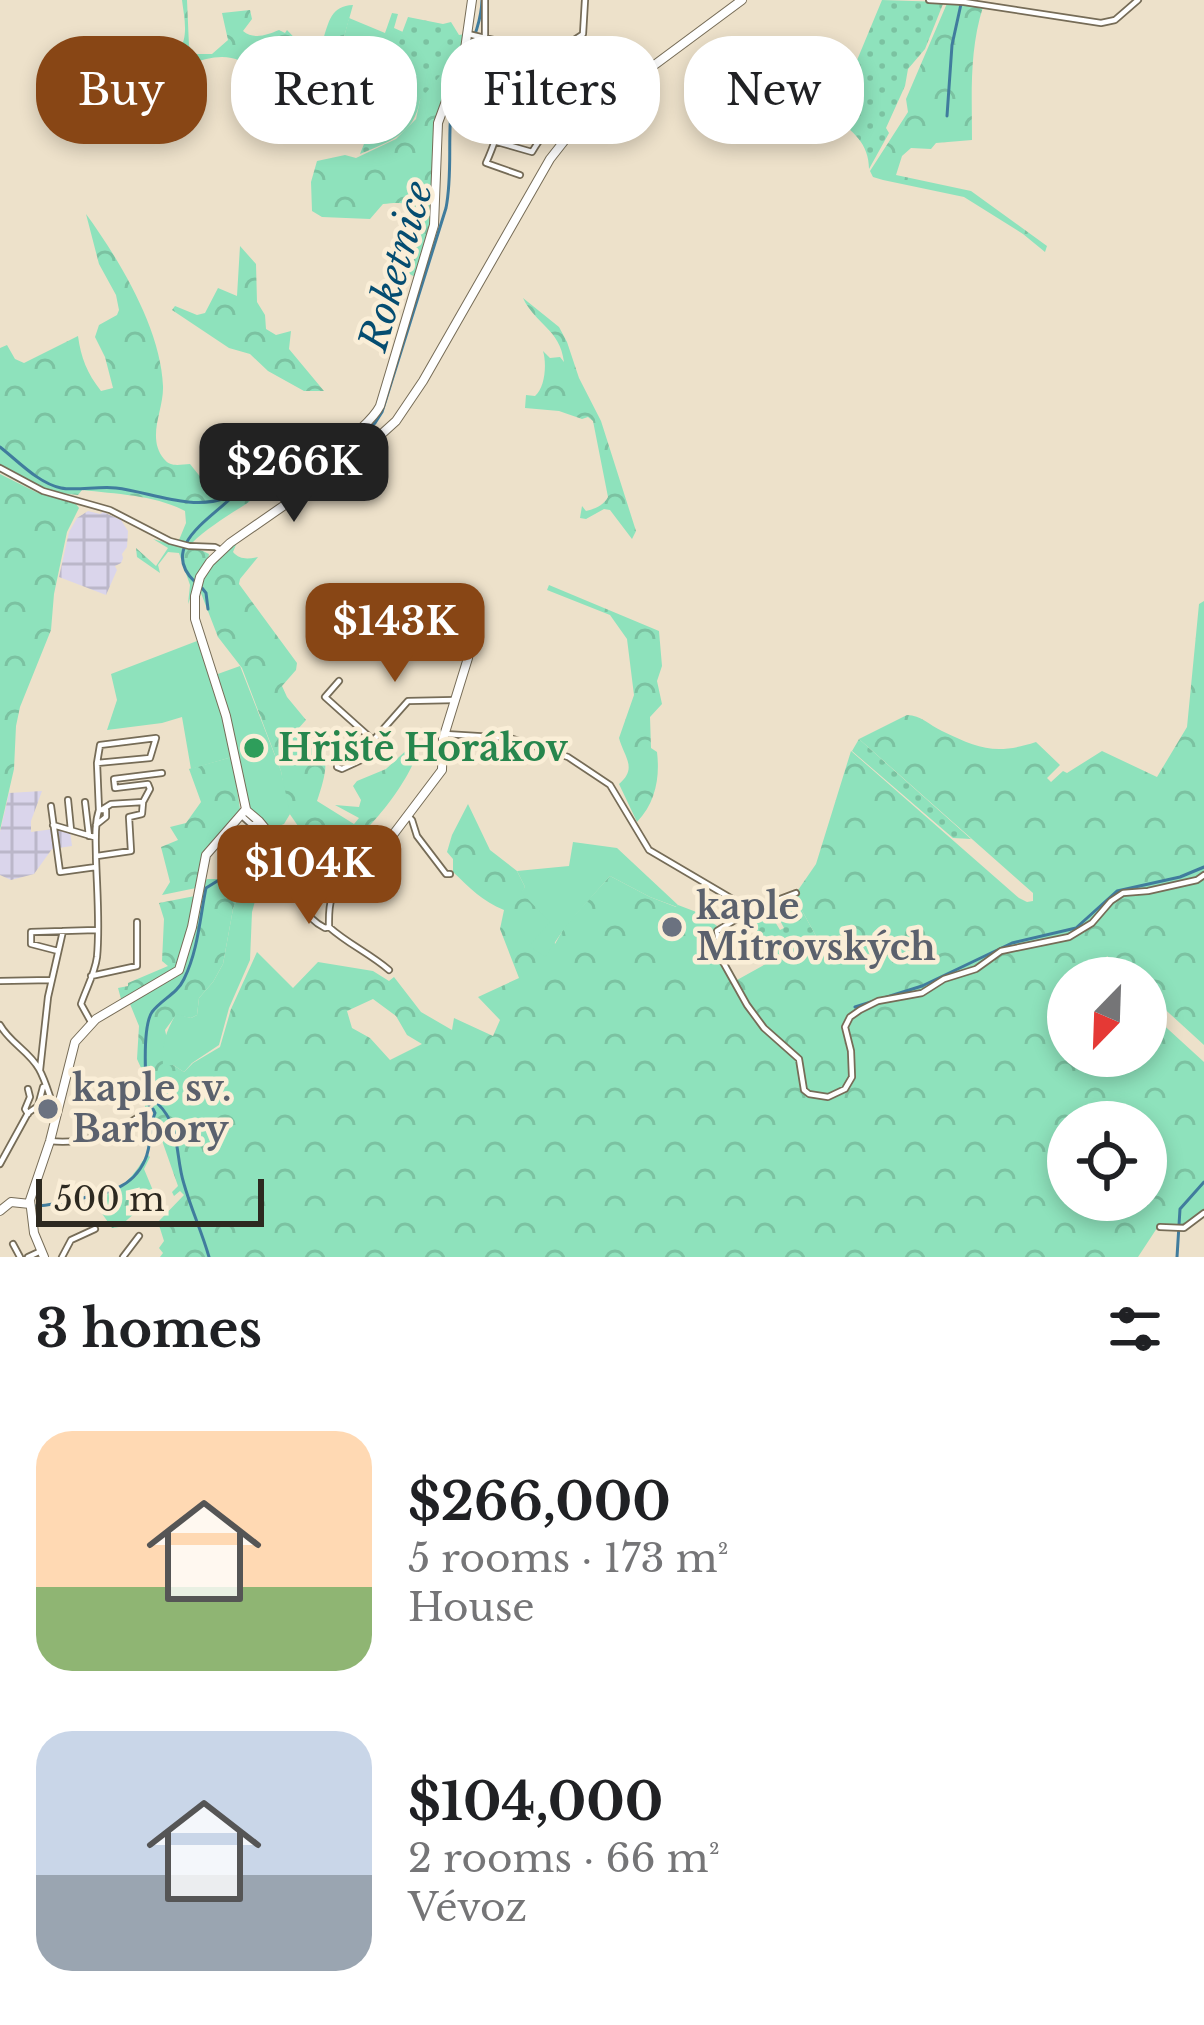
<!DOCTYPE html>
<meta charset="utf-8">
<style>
:root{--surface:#fff;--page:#f6f6f6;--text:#202124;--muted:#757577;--accent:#884615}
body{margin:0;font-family:"Libre Baskerville",serif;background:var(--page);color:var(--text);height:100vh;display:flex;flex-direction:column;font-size:45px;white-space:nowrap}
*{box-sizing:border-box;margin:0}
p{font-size:39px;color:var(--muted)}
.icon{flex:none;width:66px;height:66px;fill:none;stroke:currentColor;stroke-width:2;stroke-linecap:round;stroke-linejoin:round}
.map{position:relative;height:1257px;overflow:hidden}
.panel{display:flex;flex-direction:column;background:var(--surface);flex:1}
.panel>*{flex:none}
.banner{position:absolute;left:36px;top:36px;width:1134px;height:108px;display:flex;gap:24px}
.needle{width:78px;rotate:203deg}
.controls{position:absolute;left:1047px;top:957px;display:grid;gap:24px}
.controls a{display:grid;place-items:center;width:120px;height:120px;border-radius:50%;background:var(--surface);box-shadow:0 6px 18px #0003;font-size:60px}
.scale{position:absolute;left:36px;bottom:30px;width:228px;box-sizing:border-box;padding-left:12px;border:6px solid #2d2920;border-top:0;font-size:33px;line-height:42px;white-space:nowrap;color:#2d2920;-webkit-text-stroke:9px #faeed7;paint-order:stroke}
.price{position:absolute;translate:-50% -102px;padding:0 27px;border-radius:24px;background:var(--accent);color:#fff;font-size:39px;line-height:78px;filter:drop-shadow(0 3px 6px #0008)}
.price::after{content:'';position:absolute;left:50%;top:72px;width:36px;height:27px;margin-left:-18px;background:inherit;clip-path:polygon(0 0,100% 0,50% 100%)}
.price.current{background:#222;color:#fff}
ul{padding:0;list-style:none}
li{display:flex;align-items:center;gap:36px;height:300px;padding:0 36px}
li span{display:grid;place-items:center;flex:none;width:336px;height:240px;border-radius:36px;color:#555}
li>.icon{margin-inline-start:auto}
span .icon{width:144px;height:144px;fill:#fffc;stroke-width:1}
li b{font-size:51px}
h2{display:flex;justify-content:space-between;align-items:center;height:144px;padding:0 36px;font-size:51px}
.chip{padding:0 42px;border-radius:48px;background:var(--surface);box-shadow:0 6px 18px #0003;font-size:42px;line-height:108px}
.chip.current{background:var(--accent);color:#fff}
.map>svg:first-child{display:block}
.industrial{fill:url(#industrial-grid)}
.grass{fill:url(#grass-dots)}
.forest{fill:url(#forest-crowns);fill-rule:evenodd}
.garden{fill:#8ee2bc}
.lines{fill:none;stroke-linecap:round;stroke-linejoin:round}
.stream{stroke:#407c9d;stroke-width:3}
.minor-casing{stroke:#766c57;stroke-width:8}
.tertiary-casing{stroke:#766c57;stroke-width:10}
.minor{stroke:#fff;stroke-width:4.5}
.tertiary{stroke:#fff;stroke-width:8}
.leisure-dot{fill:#2e9e5b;stroke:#faeed7;stroke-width:4.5}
.worship-dot{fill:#6b7280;stroke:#faeed7;stroke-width:4.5}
.labels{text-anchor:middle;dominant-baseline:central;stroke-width:9;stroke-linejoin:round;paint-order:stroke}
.leisure-label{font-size:36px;font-weight:bold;fill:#27864d;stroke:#faeed7;text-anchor:start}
.worship-label{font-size:36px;font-weight:bold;fill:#5b616d;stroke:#faeed7;text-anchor:start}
.water-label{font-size:39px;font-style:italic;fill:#054d71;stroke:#faeed7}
</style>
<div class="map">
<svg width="1204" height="1257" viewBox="0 0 1204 1257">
<defs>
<pattern id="industrial-grid" width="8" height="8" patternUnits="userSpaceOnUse" patternTransform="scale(3)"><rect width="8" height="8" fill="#dad5eb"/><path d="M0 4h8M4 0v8" fill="none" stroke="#bbb7c9"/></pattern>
<pattern id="grass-dots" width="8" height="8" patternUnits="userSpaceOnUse" patternTransform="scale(3)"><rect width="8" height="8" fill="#8ee2bc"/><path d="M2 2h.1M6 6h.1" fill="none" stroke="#7bc2a1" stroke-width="1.8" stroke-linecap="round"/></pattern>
<pattern id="forest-crowns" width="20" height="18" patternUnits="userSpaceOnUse" patternTransform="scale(3)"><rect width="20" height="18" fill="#8ee2bc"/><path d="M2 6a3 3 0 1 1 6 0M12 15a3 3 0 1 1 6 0" fill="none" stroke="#7bc2a1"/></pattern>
</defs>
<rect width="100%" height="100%" fill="#ede1ca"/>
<!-- industrial -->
<path class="industrial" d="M88,511l12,3 3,-2 18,8 7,11 -1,16 -5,7 1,4 -2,5 -6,3 2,4 -11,25 -47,-18 10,-45 8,-14z
M42,791l-11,30v11l30,-4 9,3 2,15 -20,3 -18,25 -23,6 -11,-5v-43l9,-39z"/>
<!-- grass -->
<path class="grass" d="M882,0l61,2v2l-18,45 -17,20 -3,17 -19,42 3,5 -20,36c0,-25 -16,-39 -36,-51z
M408,17l35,7 8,-2 8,13 6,-1 -10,40 -35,26c-6,35 -30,41 -60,54l19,-48 -2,-7z
M859,739l112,100 -18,-1 -101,-87z
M794,896l22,40 -43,26 -28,-46 21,-9 14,23 4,-2 -12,-23z"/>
<!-- forest -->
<path class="forest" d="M182,0h5l2,46 7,8h16l16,-14 -6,-27 28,-3 2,9 -9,12c11,9 24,4 36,-1l6,3 2,-3 18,19 2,-8 16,-1c6,-19 8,-34 30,-35l-9,32 25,15 17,4 -18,41 -35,-4 -61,-23 -20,4c-10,-23 -41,-19 -60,-10l-1,8 -13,-7 -49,-6 16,-1v-4l34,-3c10,-15 5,-34 3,-51z
M948,1l35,6c-14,44 -11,88 -11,133l-36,3 -5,6 -20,-1 -9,8 -6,19 75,16 76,55 -2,6 -22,-18 -59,-37 -81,-17 -10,-3 -3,-6 38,-59 -2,-13z
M448,66l7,8 -20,49 -1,92 -19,62 -27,-15 34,-36 2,-6c-7,-19 -23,-18 -41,-16l-13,15 -48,-2 -10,-6 -1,-29 6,-21 28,-6 11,3 40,-19 20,-20 4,-19z
M86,214c33,45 75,115 77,172 1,24 -17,51 1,73 7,9 17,5 26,5l16,20 11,4 57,-35 26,-9 33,3 24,-18 -23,27c-25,-3 -54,5 -70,26 -6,8 -9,16 -18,22 -19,12 -40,25 -54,39l-13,-3 7,-17 -1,-12c-30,-16 -69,-17 -103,-21l-4,5 -18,-2 -18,-6 -42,-23v-116l7,-3 8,14 9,4 54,-27c3,22 9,37 23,55l12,-3 -8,-31 -10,-20 4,-12 18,-10 2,-5 -3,-15 -17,-31z
M240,246l16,18 1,38 8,13 1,14 10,6 15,-4 -2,18 35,42h-20l-36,-20 -18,-17 -21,-6 -57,-38 3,-4 22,9 8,-2 13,-25 19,8z
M523,298l36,29 8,15 12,36 22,43 35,110 -4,8 -22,-29 -6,-1 -18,10 -6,-1 2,-12 4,5c9,-2 18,-6 22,-14l-15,-76 -5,-4 -6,2 -23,-8 -34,-3 1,-13 9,1c10,-8 12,-32 8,-45l7,7 10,-1 4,5c-4,-33 -29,-38 -41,-64z
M0,474l38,19 38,11 3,4 -12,24 -13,62 -3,36 -31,77 -4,19 -2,43 -14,61z
M153,539c17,6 41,6 56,15l-1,6 30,-20 -5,12c7,8 15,7 25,5l-18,22 -1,5 58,79 -1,7 -14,16 5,11 19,23 -9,10c37,16 31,38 20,71l37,23 5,-6 -24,-13 24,2 2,-7 -8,-14 4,-5 29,-12 25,-23 6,5c-5,29 -60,99 -89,105l-4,-7 -7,7h-6l-13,-10 -8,-13h6l2,-7 -11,-16 -6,-39 -39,-103 -24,-31 -19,-49h-5l-6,16 2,-19 -11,-32 -11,-1 -10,13 2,8 -23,-16 -1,-9 20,18 12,-18z
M549,585l110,46 3,35 -5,15 5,23 -12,13 1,31 6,4c3,25 -1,50 -20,70l-18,-38c19,-16 5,-27 0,-46l15,-43 -7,-56 -17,-24 -63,-25z
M1204,601v444l-58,-53v-14h-15l-24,-22 -5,13 10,9h-44v78h78v-47l58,53v149l-24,16 -21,-2 -21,32h-978l3,-4 -4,-5 5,-7 -6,-19 26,-27 -4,-4 -6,5 -2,-4 6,-6 -25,-71v-8l11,-12 -19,14v-2l2,-26 -10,-22 2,-33 -9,-22 53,-34 19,-84 5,-7h11l6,-22 13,-22 10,1 5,6 -24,14 -7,25 20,8 -8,20 -10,55 -10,18 -14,16 -2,17 -6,3 -15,-3 -11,15 8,35 11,7 9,-9 27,-16 11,-38 26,-57 36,36 25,-26 55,9 16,10 5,-4 27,35 31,18 2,-12 39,18 7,-16 -22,-23 41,-19 -19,-49 4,-19c-22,-9 -34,-22 -51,-38v-13l-6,-7 5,-17 16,-31 22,46 27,21 8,16 -3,5 29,30 4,22 10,-18 45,-50 40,21 26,10 2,-2 21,8 18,13 -1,3 9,30 12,21 79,-44 -22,-40 22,-32 35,-113 168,147 8,4 6,-1v-8l-174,-154 48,-24c14,0 22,10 35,16 37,18 54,24 94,11l24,23 -13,13 4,4 12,-11 4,2 35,-22 55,26 30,-50 12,-123zM373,999l23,17 11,19 15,9 -32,16 -20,-22 -18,-10 -5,-17zM1068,1122h78v78h-78z
M232,757l8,52 -4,9 -34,35 -6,35 -34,7 8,-13 -9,-35 17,-7 -8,-13 16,-4 15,-21 -12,-33z
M195,896l-13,65 -7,10 -54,28 -3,-11 10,-2v-3l40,-17 -6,-5 2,-42 -5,-16z
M147,1154l3,3 -6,12 10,24 -12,10 2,2 -25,22 -7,1 -11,-16 -3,-16c25,-5 36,-21 49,-42z"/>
<!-- garden -->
<path class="garden" d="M392,13l6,1 -4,14 9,4 -26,67 -9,-2 18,-41c-15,-4 -32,-6 -42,-19l5,-19 36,15z
M197,641l26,75 9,41 -41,12 -9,-52 -20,6 -55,7 10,-30 -6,-26z
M240,666l41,105 9,43 -6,10 -15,6 -18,-20 -6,-12 -30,-123z
M573,842l44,6 61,57 -1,2 -27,-10 -40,-21 -44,50 -21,31 -16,-11 21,-24 -29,-30 4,-5 -8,-16 52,-5z
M252,888l5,6 -5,18 -2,48 -21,48 -10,37 -27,18 -8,9 -11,-7 -10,1c-1,-22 2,-33 13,-52l15,4 6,-3 2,-17 14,-16 10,-18 10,-55 8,-20z"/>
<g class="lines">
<!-- stream -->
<path class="stream" d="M947,116l5,-71 9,-41
M356,438l19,-15 7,-11 64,-204c7,-35 1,-71 6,-107 6,-35 29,-66 30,-101
M0,447c18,14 38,36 61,41 14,3 38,-2 55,0 34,4 76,23 109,10 48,-18 53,-53 117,-46
M195,582c-37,-35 17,-64 38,-86
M202,588l4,5 2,16
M855,1007l67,-21 90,-43 64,-15 41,-37 63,-14 24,-10
M158,1104c23,22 17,52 26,80 7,25 18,48 25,73
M149,1105c-4,-18 -7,-78 3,-93 10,-13 25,-18 32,-33 14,-28 16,-62 22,-91l13,-8 21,-50
M35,1206c11,0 18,-2 28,-4 32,-7 67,-8 82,-42 7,-15 4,-32 10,-47l-2,-4
M1177,1257l3,-48 24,-27"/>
<!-- minor casing -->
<g class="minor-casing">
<path id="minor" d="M485,0v35l-4,26 -16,31v4l81,30
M929,0l35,2 137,21 14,-3 23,-20
M468,34l174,41
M497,142l35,10c18,-30 44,-57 51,-91
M520,175l-34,-12c10,-21 15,-44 25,-64 14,-30 46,-47 72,-65l2,-34
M0,468l43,23 67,19 60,31 19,5 26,1 6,3
M456,602l-5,10 21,13
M339,681l-14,16 48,43
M445,734l65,4 58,19 42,28 39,65 102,60
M370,744l3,5 -1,6 -30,14 -5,-2 1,-8 32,-15 38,-43 47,-1
M97,763l53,-5 6,-20 -56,7 -3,18 2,47
M68,800l3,30
M85,802l4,34
M143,802l7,-13 -2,-5 -33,4 -1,-9 48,-6
M51,806l9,66 36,-5
M242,816l10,9 7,-4
M408,816l4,4 5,16 29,38h4
M53,825l41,12
M97,856l34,-5 -2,-34 13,-3 1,-12 -32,2 -8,5
M363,870c-25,28 -35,12 -34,57 19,17 40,26 60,43
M301,872c0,26 -1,43 24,56l4,-1
M796,893l-45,17 -34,21 6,31 24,43 17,23 35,31 5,31 5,4 19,3 17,-8 7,-12 -1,-26 -6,-24 5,-10 10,-7 18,-9 44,-8 22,-14 32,-10 25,-18 68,-14 23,-14 19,-22 12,-8 25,-2 49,-11 7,-5
M58,951l-27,-7v-12l65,-2
M91,976l46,-10v-44
M0,981l51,-1
M91,1022l-10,-18c5,-15 14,-31 16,-47 3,-32 0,-66 -1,-99 0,-16 -2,-33 3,-48h7v7l-10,8
M0,1025c10,18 29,26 39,44 8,14 11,31 18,46
M40,1070l8,-73 15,-66
M43,1087l-5,19 18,13
M28,1114l-3,-5 5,-12 -2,-8
M50,1141c31,4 65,-8 90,-25
M0,1164l28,-51 10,-7
M1160,1227l24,1 20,-15
M13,1244l7,13
M28,1257l13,-6
M62,1257l9,-17 24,-11
M123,1257l16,-21"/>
</g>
<!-- tertiary casing -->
<g class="tertiary-casing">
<path id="tertiary" d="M341,466c-2,-28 27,-37 39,-60l54,-181 4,-102 27,-74 7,-49
M246,809l-20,-93 -31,-97v-23l5,-19 10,-15 20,-19 134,-93 32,-29 27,-40 127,-222 22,-28 19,-19 151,-112
M246,810l13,11 42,51 32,2 33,-8 14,-14 62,-82 1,-31 25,-81 5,-36
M0,1211l11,-9 19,2
M44,1257l-10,-24 -4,-33 20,-59 25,-99 21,-23 83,-49 13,-43 14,-72 40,-46"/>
</g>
<!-- minor -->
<use href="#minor" class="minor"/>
<!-- tertiary -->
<use href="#tertiary" class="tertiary"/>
</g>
<!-- markers -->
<circle class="leisure-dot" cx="254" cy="748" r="12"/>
<g class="worship-dot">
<circle cx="672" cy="927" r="12"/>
<circle cx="48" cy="1109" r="12"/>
</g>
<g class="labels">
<!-- leisure labels -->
<g class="leisure-label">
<text x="278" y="748">Hřiště Horákov</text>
</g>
<!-- worship labels -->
<g class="worship-label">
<text x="696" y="906">kaple<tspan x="696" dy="41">Mitrovských</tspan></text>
<text x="72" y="1088">kaple sv.<tspan x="72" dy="41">Barbory</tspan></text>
</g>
<!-- water labels -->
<g class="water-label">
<text transform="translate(396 266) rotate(-74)">Roketnice</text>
</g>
</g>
</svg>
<div class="controls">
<a><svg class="needle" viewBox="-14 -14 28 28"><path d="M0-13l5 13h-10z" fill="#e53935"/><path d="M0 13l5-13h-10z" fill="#757577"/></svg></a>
<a><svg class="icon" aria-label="locate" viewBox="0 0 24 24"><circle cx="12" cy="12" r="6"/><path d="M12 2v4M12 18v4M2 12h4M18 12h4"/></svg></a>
</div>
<div class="scale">500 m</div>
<b class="price current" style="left:294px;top:525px">$266K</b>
<b class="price" style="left:395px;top:685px">$143K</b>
<b class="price" style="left:309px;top:927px">$104K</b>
<div class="banner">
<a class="chip current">Buy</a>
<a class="chip">Rent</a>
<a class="chip">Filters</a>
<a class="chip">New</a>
</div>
</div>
<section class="panel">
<h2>3 homes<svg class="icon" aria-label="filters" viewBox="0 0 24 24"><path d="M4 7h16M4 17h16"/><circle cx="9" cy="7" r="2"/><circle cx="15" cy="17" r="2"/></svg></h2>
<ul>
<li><span style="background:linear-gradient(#ffd9b3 65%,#8fb573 0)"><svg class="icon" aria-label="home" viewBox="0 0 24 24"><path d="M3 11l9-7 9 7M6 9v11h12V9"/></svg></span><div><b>$266,000</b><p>5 rooms · 173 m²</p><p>House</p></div></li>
<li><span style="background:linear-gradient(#c9d6e8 60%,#9aa5b1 0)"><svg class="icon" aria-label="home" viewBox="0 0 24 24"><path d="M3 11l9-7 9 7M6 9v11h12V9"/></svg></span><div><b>$104,000</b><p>2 rooms · 66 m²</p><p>Vévoz</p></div></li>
</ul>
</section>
